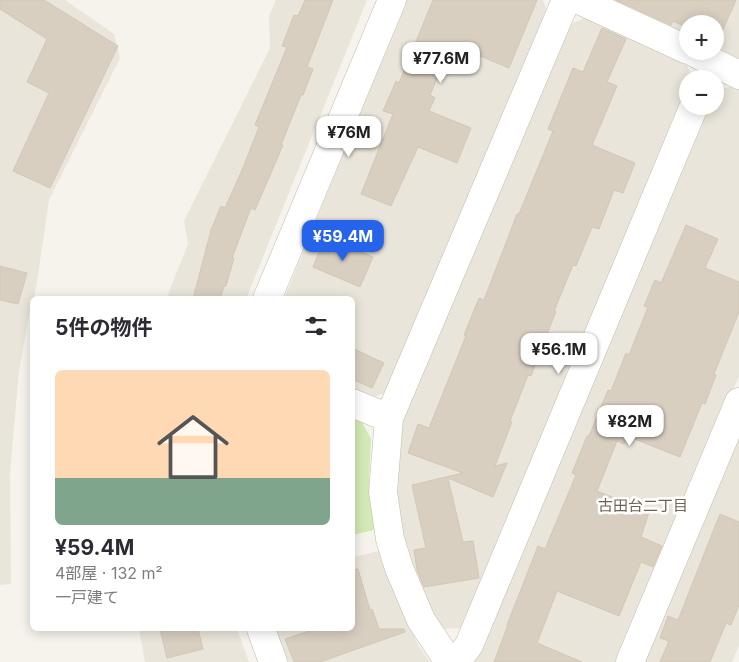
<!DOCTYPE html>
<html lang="ja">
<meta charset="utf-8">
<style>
:root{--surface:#fff;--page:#f7f7f7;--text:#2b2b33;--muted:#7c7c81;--accent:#2563eb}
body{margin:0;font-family:Inter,"Noto Sans JP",sans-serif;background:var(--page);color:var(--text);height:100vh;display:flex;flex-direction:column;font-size:19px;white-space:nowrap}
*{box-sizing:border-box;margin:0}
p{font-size:16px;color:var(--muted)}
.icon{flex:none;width:28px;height:28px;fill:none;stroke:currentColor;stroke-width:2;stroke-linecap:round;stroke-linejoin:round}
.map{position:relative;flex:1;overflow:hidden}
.drawer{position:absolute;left:30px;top:296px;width:325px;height:335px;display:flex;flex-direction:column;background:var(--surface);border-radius:8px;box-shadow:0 2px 12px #0003}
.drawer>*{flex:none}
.tools{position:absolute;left:679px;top:15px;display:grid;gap:10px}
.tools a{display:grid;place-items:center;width:45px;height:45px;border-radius:50%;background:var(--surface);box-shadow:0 2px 12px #0003;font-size:25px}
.price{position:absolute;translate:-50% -42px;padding:0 11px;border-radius:10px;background:#fff;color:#222;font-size:16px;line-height:32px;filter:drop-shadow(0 1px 2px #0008)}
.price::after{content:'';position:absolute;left:50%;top:30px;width:15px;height:11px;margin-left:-8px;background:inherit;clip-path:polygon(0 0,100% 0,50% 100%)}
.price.on{background:var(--accent);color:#fff}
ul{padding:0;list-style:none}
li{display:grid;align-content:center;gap:10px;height:265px;padding:0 25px}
li span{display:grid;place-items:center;height:155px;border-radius:8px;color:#555}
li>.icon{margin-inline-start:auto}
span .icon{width:90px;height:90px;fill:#fffc;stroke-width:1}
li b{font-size:21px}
h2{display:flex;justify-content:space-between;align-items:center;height:60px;padding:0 25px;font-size:21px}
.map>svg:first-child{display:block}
.residential{fill:#eae5da}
.green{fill:#d2eab5}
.building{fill:#d8cfc1;stroke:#d3c7b4}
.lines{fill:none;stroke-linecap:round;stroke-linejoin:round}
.minor-casing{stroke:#c2bbae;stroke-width:29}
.minor{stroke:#fff;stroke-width:28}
.labels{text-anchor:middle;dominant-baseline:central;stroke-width:5;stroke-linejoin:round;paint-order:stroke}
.neighbourhood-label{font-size:15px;fill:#6e6250;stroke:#fff}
</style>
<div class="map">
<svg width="739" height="662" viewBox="0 0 739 662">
<rect width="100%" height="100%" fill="#f6f3ec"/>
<!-- residential -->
<path class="residential" d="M0,0h65l49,34 6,24 -71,142 -11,75 -4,24h-2l-13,72 -9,102 1,111 -11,1z
M276,0h91l-121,299h-80l22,-55 -4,-23 86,-173 -1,-32z
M406,0h137l5,14 -159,377 -20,8 -16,-7 -1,-93h-68z
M606,0h133v61l-24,-11v-26h-27l-1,14z
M589,16l97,46 6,17h-4l-1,12 -222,537 -24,1 -16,-24 -22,-59 -9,-52v-44l10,-33 167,-393z
M736,85l3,2v289l-121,286h-144l234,-556h7v-15z
M739,429v216l-7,17h-92z
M379,551l15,41 25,55 11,15h-142l-14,-33h78l1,-72z
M139,629h98l12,33h-104z"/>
<!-- green -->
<path class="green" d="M352,418l10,4 9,17 -2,39 5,52 -21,5z"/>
<!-- building -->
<path class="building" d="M0,0h44l74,46 -68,142 -37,-17 36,-78 -22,-11 20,-43 -47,-30z
M305,0h28l-26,67 6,2 -10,26h-2l-20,50h2l-28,65 -4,-2 -19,50h2l-8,28h-2l-4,13h-27l18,-69 10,-24 4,2 17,-38 17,-43 -4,-2 32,-78 -5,-1 12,-31 4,1z
M433,0h104l-28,68 -53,-22 -2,4 -4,-2 -20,47 5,3 -6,13 42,17 -14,35 -39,-16 -27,59 -30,-12 32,-80 -10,-3 13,-30 3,2z
M616,0h120l-18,41 -3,-1v-16h-27v4l-15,-7 -2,4z
M602,28l24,11 -19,43 10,4 -25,59 43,18 -12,30 -9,-3 -15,39 -7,-2 -16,39 -3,-1 -19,46h2l-25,65 -3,-1 -18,46 2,1 -17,44 12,-3 -14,34 -45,-19 15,64 10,-1 6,37 -55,9 -7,-17 -3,-20 12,-2 -14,-63 51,-12 -55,-20 10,-29 11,4 37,-92 -2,-1 15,-37 5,2 33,-86h2l34,-83 -5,-2 25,-61 10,4z
M686,225l32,14 -13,29 34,14v30l-25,62 2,1 -11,29 -3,-1 -22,54 -53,-21 -3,8 -7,-3 -20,50 52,21 -8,25 21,9 -9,21 -12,-5 -22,54 -62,-25 -20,52 45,19h-88l14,-37h-1l31,-79 7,3 31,-74 -4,-2 15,-37h2l19,-46 3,1 15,-38 3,2 19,-48 -4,-1 11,-26 6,3z
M325,237l48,20 -13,30 -47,-20z
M0,266l27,7 -9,31 -18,-4z
M352,348l32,15 -12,25 -20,-9z
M720,514l19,8v83l-8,20 -5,-2 -16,39h-50l9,-21 -9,-3 8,-22 10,4z
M358,569l12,41 2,-1 7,20h25l1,3 -85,30h-26l-9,-23 30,-10h37v-59z
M160,629h38l5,20 -36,9z"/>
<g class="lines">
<!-- minor casing -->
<g class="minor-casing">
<path id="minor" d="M579,0l109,50
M691,51l48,24
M267,299l125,-299
M352,403l37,15
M261,629l12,33
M449,662l-28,-42 -22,-52 -9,-29 -7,-47 6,-74 177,-418
M456,662l13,-17 225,-539
M630,662l109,-260"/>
</g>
<!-- minor -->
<use href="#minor" class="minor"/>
</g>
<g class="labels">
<!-- neighbourhood labels -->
<g class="neighbourhood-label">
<text x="643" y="505">古田台二丁目</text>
</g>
</g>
</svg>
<div class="tools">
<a>+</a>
<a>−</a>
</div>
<b class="price" style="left:441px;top:84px">¥77.6M</b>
<b class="price" style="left:349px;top:158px">¥76M</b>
<b class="price on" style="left:343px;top:262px">¥59.4M</b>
<b class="price" style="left:559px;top:375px">¥56.1M</b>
<b class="price" style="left:630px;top:447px">¥82M</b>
<section class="drawer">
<h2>5件の物件<svg class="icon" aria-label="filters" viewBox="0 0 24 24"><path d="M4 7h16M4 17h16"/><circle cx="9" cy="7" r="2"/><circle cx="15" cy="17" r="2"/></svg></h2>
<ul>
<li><span style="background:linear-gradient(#ffd9b3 70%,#7fa58c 0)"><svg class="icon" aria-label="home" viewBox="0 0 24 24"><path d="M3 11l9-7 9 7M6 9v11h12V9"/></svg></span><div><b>¥59.4M</b><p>4部屋 · 132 m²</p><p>一戸建て</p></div></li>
</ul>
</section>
</div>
